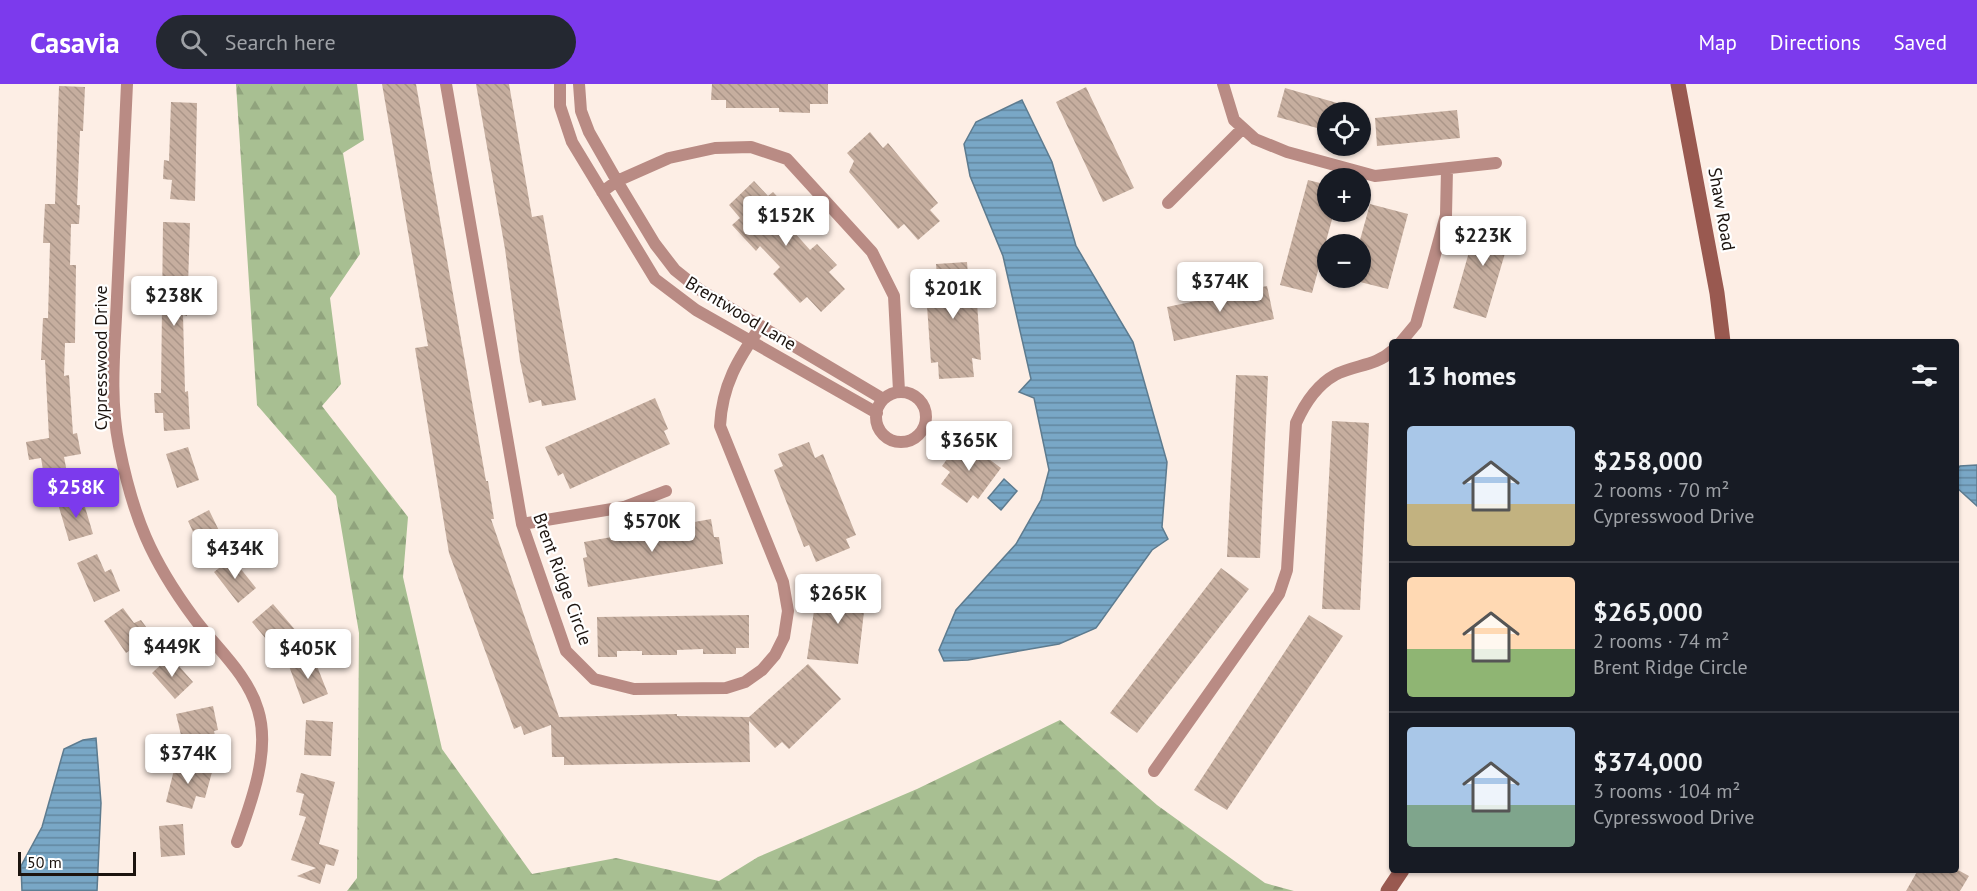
<!DOCTYPE html>
<meta charset="utf-8">
<style>
:root{--surface:#171b24;--page:#242831;--text:#f1f3f6;--muted:#9ea1a6;--line:#363941;--accent:#7c3aed}
body{margin:0;font-family:"PT Sans",sans-serif;background:var(--page);color:var(--text);height:100vh;display:flex;flex-direction:column;font-size:22px;white-space:nowrap}
*{box-sizing:border-box;margin:0}
p{font-size:20px;color:var(--muted)}
.icon{flex:none;width:33px;height:33px;fill:none;stroke:currentColor;stroke-width:2;stroke-linecap:round;stroke-linejoin:round}
.map{position:relative;flex:1;overflow:hidden}
.details{position:absolute;left:1389px;top:255px;width:570px;height:534px;display:flex;flex-direction:column;background:var(--surface);border-radius:6px;box-shadow:0 2px 4px #0004}
.details>*{flex:none}
.controls{position:absolute;left:1317px;top:18px;display:grid;gap:12px}
.controls a{display:grid;place-items:center;width:54px;height:54px;border-radius:50%;background:var(--surface);box-shadow:0 2px 4px #0004;font-size:30px}
.scale{position:absolute;left:18px;bottom:15px;width:118px;box-sizing:border-box;padding-left:6px;border:3px solid #1c140f;border-top:0;font-size:16px;line-height:21px;white-space:nowrap;color:#1c140f;-webkit-text-stroke:4px #fff;paint-order:stroke}
.price{position:absolute;translate:-50% -51px;padding:0 14px;border-radius:6px;background:#fff;color:#222;font-size:20px;line-height:39px;filter:drop-shadow(0 2px 3px #0008)}
.price::after{content:'';position:absolute;left:50%;top:36px;width:18px;height:14px;margin-left:-9px;background:inherit;clip-path:polygon(0 0,100% 0,50% 100%)}
.price.selected{background:var(--accent);color:#fff}
ul{padding:0;list-style:none}
li{display:flex;align-items:center;gap:18px;height:150px;padding:0 18px}
li+li{border-top:2px solid var(--line)}
li span{display:grid;place-items:center;flex:none;width:168px;height:120px;border-radius:6px;color:#555}
li>.icon{margin-inline-start:auto}
span .icon{width:72px;height:72px;fill:#fffc;stroke-width:1}
li b{font-size:26px}
h2{display:flex;justify-content:space-between;align-items:center;height:72px;padding:0 18px;font-size:26px}
header{display:flex;align-items:center;gap:36px;box-sizing:border-box;height:84px;padding:0 30px;background:var(--accent);color:#fff}
header strong{font-size:28px}
nav{display:flex;gap:33px;margin-inline-start:auto;font-size:21px}
.search{width:420px;height:54px;background:var(--page);display:flex;align-items:center;gap:15px;box-sizing:border-box;padding:0 21px;border-radius:33px;color:var(--muted);font-size:22px}
.map>svg:first-child{display:block}
.forest{fill:url(#forest-firs)}
.water{fill:url(#water-rules);stroke:#5d7b8f;stroke-width:1.5}
.building{fill:url(#building-back-hatch)}
.lines{fill:none;stroke-linecap:round;stroke-linejoin:round}
.street{stroke:#b98b84;stroke-width:12}
.secondary{stroke:#995950;stroke-width:15}
.labels{text-anchor:middle;dominant-baseline:central;stroke-width:4.5;stroke-linejoin:round;paint-order:stroke}
.street-label{font-size:18px;fill:#1c140f;stroke:#fff}
</style>
<header>
<strong>Casavia</strong>
<div class="search"><svg class="icon" aria-label="search" viewBox="0 0 24 24"><circle cx="10" cy="10" r="6"/><path d="M15 15l6 6"/></svg>Search here</div>
<nav><a>Map</a><a>Directions</a><a>Saved</a></nav>
</header>
<div class="map">
<svg width="1977" height="807" viewBox="0 0 1977 807">
<defs>
<pattern id="forest-firs" width="22" height="20" patternUnits="userSpaceOnUse" patternTransform="scale(1.5)"><rect width="22" height="20" fill="#a8bf92"/><path d="M5 1l3.5 6h-7zM16 11l3.5 6h-7z" fill="#90a37d"/></pattern>
<pattern id="water-rules" width="6" height="5" patternUnits="userSpaceOnUse" patternTransform="scale(1.5)"><rect width="6" height="5" fill="#79a7c6"/><path d="M0 2.5h6" fill="none" stroke="#62879f"/></pattern>
<pattern id="building-back-hatch" width="6" height="6" patternUnits="userSpaceOnUse" patternTransform="scale(1.5)"><rect width="6" height="6" fill="#c6ae9f"/><path d="M-1 5l2 2M0 0l6 6M5-1l2 2" fill="none" stroke="#aa9588"/></pattern>
</defs>
<rect width="100%" height="100%" fill="#fdeee5"/>
<!-- forest -->
<path class="forest" d="M236,0h121l7,56 -21,13 17,101 -30,44 11,86 -19,22 86,111 -5,60 39,172 90,125 84,-16 103,23 39,-24 159,-68 143,-69 97,85 108,78 29,8h-947l10,-13 2,-245 -23,-137 -79,-91z"/>
<!-- water -->
<path class="water" d="M1022,16l30,62 24,84 57,96 34,120 -5,65 6,12 -16,11 -56,78 -37,16 -91,16 -24,1 -5,-11 17,-40 60,-66 25,-44 8,-30 -15,-72 -15,-6 12,-13 -28,-123 -33,-80 -6,-32 12,-22z
M1977,381v41l-21,-19v-16l4,-5z
M1004,395l13,12 -16,19 -13,-12z
M96,654l5,65 -4,88h-75l-1,-25 21,-39 22,-78 19,-9z"/>
<!-- building -->
<path class="building" d="M382,0h34l70,397h2l6,38h-3l68,198 118,-3v2l72,1 59,-53 33,35 -52,50 -7,-7 -7,6 -26,-27 1,41 -186,3v-8h-12l-1,-32 -27,10 -3,-9 -7,3 -65,-176 -34,-205 13,-2z
M476,0h33l23,133 11,-2 33,185 -34,6 -1,-6 -12,3 -9,-42 -15,-112z
M712,0h116v20h-18v9l-31,-1v-4h-53v-8h-15z
M59,2l26,1 -2,44h-3l-3,74h3l-1,19h-8l-1,41h6l-1,78h-10l-1,33 5,-1 4,59 4,-1 4,21 -17,3 4,21 -23,4 -4,-24 -12,2 -3,-18 23,-4 -4,-78h-4l2,-42h5l2,-75h-7l2,-39h10z
M1086,3l48,101 -31,14 -47,-100z
M1285,4l73,21 -1,3h-29v19l-51,-14z
M171,18l26,1 -2,98 -25,-2 2,-19 -9,-1 1,-19 5,1z
M1457,26l3,28 -83,8 -2,-28z
M870,48l13,16 5,-5 50,60 -8,7 10,11 -22,19 -14,-16 -6,5 -49,-57 5,-11 -7,-8z
M1308,96l20,5v27h6l-22,81 -32,-8z
M754,97l14,15 5,-4 22,24 -9,7 24,27 7,-6 20,21 -8,7 16,17 -24,23 -14,-15 -7,6 -27,-29 7,-7 -20,-21 -4,5 -24,-26 8,-7 -11,-13z
M1370,120l38,10 -20,75 -28,-7v-42z
M1479,133l34,9 -27,92 -33,-10z
M163,138l27,1 -3,93 -4,-1 2,77 3,-1 2,38 -26,2 -1,-18h-8l-1,-20h7z
M967,178l1,13 7,-1 6,86 -9,-2 2,19 -35,2 -1,-17 -7,1 -6,-86 12,-1 -1,-12z
M1267,202l7,33 -100,22 -7,-34z
M1236,291l32,1 -8,182 -33,-1z
M655,314l13,31 -4,2 6,13 -100,45 -7,-16 -5,3 -13,-29z
M1332,337l37,2 -9,187 -38,-1z
M962,355l39,29 -23,31 -5,-4 -6,8 -26,-19 9,-12 -8,-6z
M809,358l6,16 8,-4 33,81 -10,4 4,9 -34,14 -7,-17 -5,2 -30,-77 9,-4 -5,-12z
M188,363l11,33 -22,8 -11,-34z
M82,413l11,37 -24,7 -11,-37z
M209,426l15,31 -22,10 -14,-30z
M711,435l3,18h5l4,27 -135,23 -5,-29 4,-1 -3,-15z
M97,470l8,18 6,-3 9,22 -26,11 -17,-39z
M232,474l24,30 -18,15 -24,-31z
M1221,484l28,21 -112,144 -27,-20z
M844,497l13,1 -1,11 10,1 -8,70 -51,-5 10,-69 25,3z
M273,520l24,28 -21,19 -24,-29z
M123,524l11,15 7,-3 11,15 -26,18 -22,-32z
M749,531v33h-13v6h-33v-5l-26,1v5h-35v-4h-25v6h-19l-1,-40z
M1309,531l34,21 -116,174 -33,-20z
M170,572l23,26 -18,17 -23,-26z
M313,572l15,38 -25,10 -14,-38z
M213,622l5,24 -4,1 3,14 -32,7 -9,-38z
M306,636l27,2 -2,34 -27,-1z
M176,678l36,10 -7,26 -9,-2 -4,13 -26,-7z
M301,689l34,9 -16,62 20,6 -5,16 -8,-2 -6,20 -23,-8 19,-8 -25,-8 15,-43 -7,-2 5,-21 -8,-2z
M183,740l2,31 -24,2 -2,-31z
M1918,786h40l11,6 -9,15h-54z"/>
<g class="lines">
<!-- street -->
<path class="street" d="M127,0c-3,71 -6,142 -10,213 -2,49 -8,100 2,149 14,71 32,114 75,172 22,30 53,55 64,92 13,41 -7,93 -21,132
M446,0l76,440 44,127 28,28 40,10 92,-1 19,-6 17,-12 13,-15 9,-18 4,-26 -5,-29 -63,-156c2,-41 18,-67 41,-100
M560,0v22l12,36 83,137 41,31 181,103
M579,0l2,27 8,21 28,49 38,63 20,26 25,20 183,109
M1223,0l11,36 21,19 32,13 88,24 121,-13
M602,108l15,-11 52,-23 46,-10 36,-1 36,12 85,93 22,44 5,95
M1168,119l75,-75
M1401,258l15,-18 30,-109 1,-46
M876 333a25 25 0 1 1 50 0a25 25 0 1 1-50 0Z
M522,440l102,-17 42,-16
M1154,687l125,-177 8,-24 9,-147c8,-18 21,-38 39,-48 19,-10 41,-9 57,-24"/>
<!-- secondary -->
<path class="secondary" d="M1678,0l39,209 6,49
M1388,807l14,-21"/>
</g>
<g class="labels">
<!-- street labels -->
<g class="street-label">
<text transform="translate(1722 125) rotate(80)">Shaw Road</text>
<text transform="translate(741 229) rotate(31)">Brentwood Lane</text>
<text transform="translate(100 274) rotate(-90)">Cypresswood Drive</text>
<text transform="translate(563 495) rotate(70)">Brent Ridge Circle</text>
</g>
</g>
</svg>
<div class="controls">
<a><svg class="icon" aria-label="locate" viewBox="0 0 24 24"><circle cx="12" cy="12" r="6"/><path d="M12 2v4M12 18v4M2 12h4M18 12h4"/></svg></a>
<a>+</a>
<a>−</a>
</div>
<div class="scale">50 m</div>
<b class="price" style="left:786px;top:163px">$152K</b>
<b class="price" style="left:1483px;top:183px">$223K</b>
<b class="price" style="left:1220px;top:229px">$374K</b>
<b class="price" style="left:953px;top:236px">$201K</b>
<b class="price" style="left:174px;top:243px">$238K</b>
<b class="price" style="left:969px;top:388px">$365K</b>
<b class="price selected" style="left:76px;top:435px">$258K</b>
<b class="price" style="left:652px;top:469px">$570K</b>
<b class="price" style="left:235px;top:496px">$434K</b>
<b class="price" style="left:838px;top:541px">$265K</b>
<b class="price" style="left:172px;top:594px">$449K</b>
<b class="price" style="left:308px;top:596px">$405K</b>
<b class="price" style="left:188px;top:701px">$374K</b>
<section class="details">
<h2>13 homes<svg class="icon" aria-label="filters" viewBox="0 0 24 24"><path d="M4 7h16M4 17h16"/><circle cx="9" cy="7" r="2"/><circle cx="15" cy="17" r="2"/></svg></h2>
<ul>
<li><span style="background:linear-gradient(#a9c7e8 65%,#c2b280 0)"><svg class="icon" aria-label="home" viewBox="0 0 24 24"><path d="M3 11l9-7 9 7M6 9v11h12V9"/></svg></span><div><b>$258,000</b><p>2 rooms · 70 m²</p><p>Cypresswood Drive</p></div></li>
<li><span style="background:linear-gradient(#ffd9b3 60%,#8fb573 0)"><svg class="icon" aria-label="home" viewBox="0 0 24 24"><path d="M3 11l9-7 9 7M6 9v11h12V9"/></svg></span><div><b>$265,000</b><p>2 rooms · 74 m²</p><p>Brent Ridge Circle</p></div></li>
<li><span style="background:linear-gradient(#a9c7e8 65%,#7fa58c 0)"><svg class="icon" aria-label="home" viewBox="0 0 24 24"><path d="M3 11l9-7 9 7M6 9v11h12V9"/></svg></span><div><b>$374,000</b><p>3 rooms · 104 m²</p><p>Cypresswood Drive</p></div></li>
</ul>
</section>
</div>
